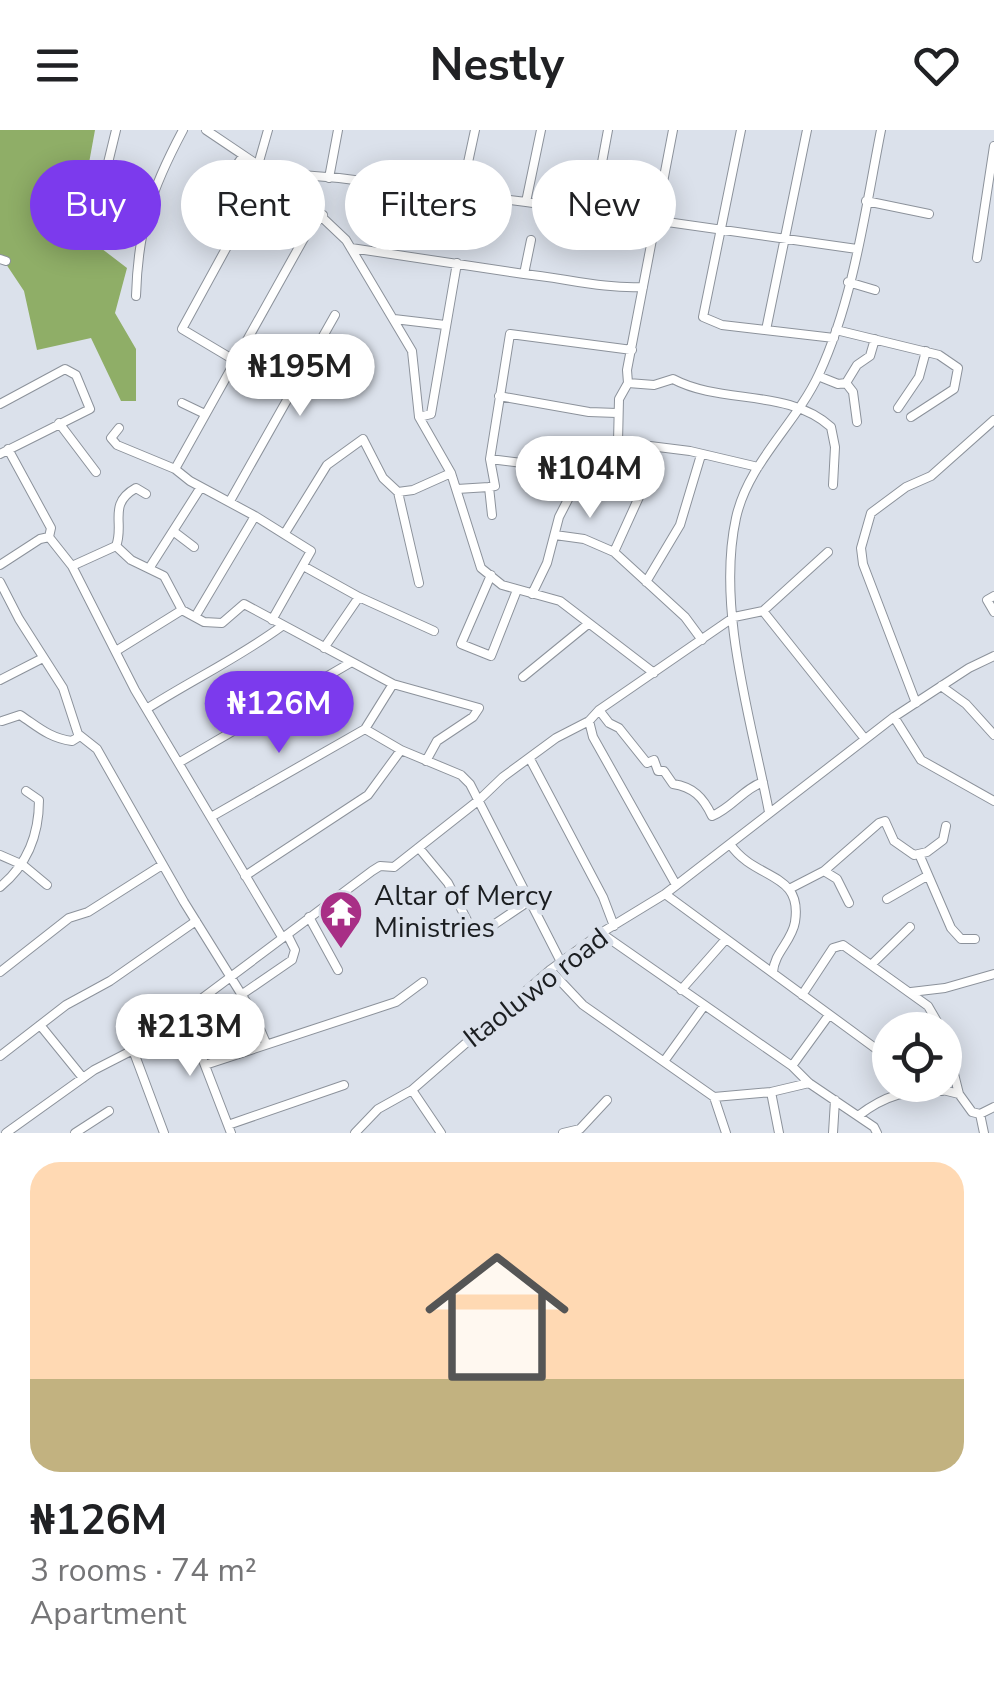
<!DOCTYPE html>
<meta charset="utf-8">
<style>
:root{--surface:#fff;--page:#f2f2f2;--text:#202124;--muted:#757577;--line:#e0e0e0;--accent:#7c3aed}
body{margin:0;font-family:"Nunito Sans",sans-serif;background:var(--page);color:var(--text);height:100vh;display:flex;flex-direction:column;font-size:38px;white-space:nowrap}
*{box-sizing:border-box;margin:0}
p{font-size:32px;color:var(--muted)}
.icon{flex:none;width:55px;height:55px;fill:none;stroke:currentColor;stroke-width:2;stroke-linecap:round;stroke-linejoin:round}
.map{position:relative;height:1003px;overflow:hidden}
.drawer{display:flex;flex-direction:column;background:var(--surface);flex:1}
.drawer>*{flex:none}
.banner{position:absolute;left:30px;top:30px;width:935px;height:90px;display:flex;gap:20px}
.tools{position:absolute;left:872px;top:882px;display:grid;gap:20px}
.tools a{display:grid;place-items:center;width:90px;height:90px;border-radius:50%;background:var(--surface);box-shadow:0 5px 25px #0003;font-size:50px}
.price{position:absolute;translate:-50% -85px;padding:0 22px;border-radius:35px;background:#fff;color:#222;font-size:32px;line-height:65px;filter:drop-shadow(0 2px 5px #0008)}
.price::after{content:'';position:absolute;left:50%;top:60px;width:30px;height:22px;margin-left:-15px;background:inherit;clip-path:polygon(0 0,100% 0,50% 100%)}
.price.selected{background:var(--accent);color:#fff}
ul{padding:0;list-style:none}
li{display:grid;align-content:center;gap:20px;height:530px;padding:0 30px}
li+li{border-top:2px solid var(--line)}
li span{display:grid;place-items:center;height:310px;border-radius:30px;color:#555}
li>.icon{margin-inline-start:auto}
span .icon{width:180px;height:180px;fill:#fffc;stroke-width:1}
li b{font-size:42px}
.pill{padding:0 35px;border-radius:45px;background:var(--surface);box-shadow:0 5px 25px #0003;font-size:35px;line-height:90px}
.pill.selected{background:var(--accent);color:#fff}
header{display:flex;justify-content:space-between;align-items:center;height:130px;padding:0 30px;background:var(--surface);font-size:45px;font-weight:700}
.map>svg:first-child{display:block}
.forest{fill:#8fae67}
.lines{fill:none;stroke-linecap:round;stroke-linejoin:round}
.minor-casing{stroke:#8c929b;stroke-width:10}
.minor{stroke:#fff;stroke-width:8}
.labels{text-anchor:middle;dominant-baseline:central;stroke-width:10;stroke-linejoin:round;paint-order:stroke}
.poi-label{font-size:28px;fill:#1b1e21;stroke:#dbe1eb;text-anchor:start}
.street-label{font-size:28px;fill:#1b1e21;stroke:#dbe1eb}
</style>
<header><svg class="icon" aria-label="menu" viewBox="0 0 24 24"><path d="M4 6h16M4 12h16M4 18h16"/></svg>Nestly<svg class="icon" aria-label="heart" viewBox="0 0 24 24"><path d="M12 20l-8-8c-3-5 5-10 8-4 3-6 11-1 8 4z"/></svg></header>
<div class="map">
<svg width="994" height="1003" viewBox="0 0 994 1003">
<rect width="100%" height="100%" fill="#dbe1eb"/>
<!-- forest -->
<path class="forest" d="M0,0h95l-12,66 10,46 34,26 -12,45 21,36v52h-15l-30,-63 -54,12 -13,-59 -24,-36z"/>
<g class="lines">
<!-- minor casing -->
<g class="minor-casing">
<path id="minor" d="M206,0l52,35 12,3 76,72 66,111 7,66 32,56 30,95 21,17 58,16 94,72
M673,0l-46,240 1,13 -9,16 -1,43 72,9 68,16
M741,0l-38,187 19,8 112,13
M258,35l10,-35
M107,37l9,-37
M277,43l62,5 187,24 331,47
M329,48l9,-48
M219,60l24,-34
M461,65l14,-65
M866,71l63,13
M526,72l15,-72
M593,81l15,-81
M531,110l-7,34c40,4 80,15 119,13
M351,118l173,26
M977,128l17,-112
M0,129l6,2
M848,152l27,8
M136,166c2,-68 15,-106 47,-166
M394,189l51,6
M766,200l41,-200
M836,200l103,25 19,13 -4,21 -43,28
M234,230l-52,-31 88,-161
M818,246l20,8 8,-1
M628,253l26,2 19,-6c49,26 115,9 158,48l4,20 -2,38
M846,253l11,-18 13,-9 5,-17
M846,253l7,9 4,30
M499,266l90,16 28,1
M182,273l23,11
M0,274l65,-35 11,6 14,34 -90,45
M898,278l21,-31 7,-26
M419,287l12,-3 26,-151
M59,293l37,49
M119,298l-8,10 6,7 58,24 15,12 65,35 56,35 -39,69
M8,319l43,79 -2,9 23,29 63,124 147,247
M490,329l57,7 33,10
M175,339l133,-238 15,-16
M457,359l32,-2
M398,362l21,91
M230,371l105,-186
M492,385l-3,-28 6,-1 -5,-27 20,-125 122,16
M173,401l21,16
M285,403l42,-68 36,-26 20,39 15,14 15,-2 38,-17
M555,405l29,4 30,13 71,65 17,23
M116,416l15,14 33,16 18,34 22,12 18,1 22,-19 149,80 86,24 -6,9 -36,24 -11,20
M116,416c9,-22 -9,-42 20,-58l10,6
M614,422l30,-66
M0,435l40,-26 9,-2
M72,436l44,-20
M150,437l51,-80
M305,437l54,30 75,34
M491,445l-30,69 30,12 26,-66
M0,452l19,37 44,69 15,46 19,15 87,153 69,111 13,30
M646,452l34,-57 21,-70
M532,464l15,-31 12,-46 21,-41 8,-1
M994,466l-7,4 7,12
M763,481l102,128
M195,487l60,-101
M324,518l35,-51
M116,521l66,-41
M523,547l65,-53
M0,550l43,-22
M941,556l25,18 28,31
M916,573l-53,-139 -2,-16 10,-35 35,-26 25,-11 63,-56
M148,578c44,-28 92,-51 134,-82
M599,580l10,13 10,5 28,35 7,-3 4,11h6l9,13c20,3 30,13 39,32 20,-8 31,-27 51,-34
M894,587l27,43 73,41
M2,591l18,-6c17,11 29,23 52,26l8,-5
M589,591l4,16 82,146
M365,599l36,21 60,25 9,9 91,178
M530,629l73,138 11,29
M180,632l170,-99
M769,682c-17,-89 -53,-203 -33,-294 12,-55 60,-94 83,-144 35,-76 46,-163 62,-244
M211,687l154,-88 28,-45
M730,714c25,37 73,27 65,78 -3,19 -21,31 -22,50
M419,718l29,35 25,49h10l46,-31
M919,724l32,74 10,11h14
M0,725l23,10 24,20
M824,741l13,8 12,24
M245,746l123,-81 33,-45
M0,757c27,-22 39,-52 39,-87l-13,-9
M791,758l33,-17 55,-48 6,-2 9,20 20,14 13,-3 16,-12 3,-14
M665,764l225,165
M887,769l40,-23
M309,787l29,53
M601,803l191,133 17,17 65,44 3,6
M872,834l38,-37
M550,840l33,35 131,92 57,-5 38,-9
M0,842l69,-54 19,-6 74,-47
M681,860l45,-51
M911,862l34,-4 49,-14
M241,865l51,-35 3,-10 -7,-14
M802,865l31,-47 10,-3 85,61 14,24
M184,881l47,122
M40,895l43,53
M945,908l14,56
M133,920l31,83
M0,926l66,-51 44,-24 86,-60
M665,930l39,-54
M205,935l191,-63 27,-20
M792,936l37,-51
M939,959l20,5 13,18 8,2 4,19
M412,960l29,43
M771,962l8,41
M714,967l12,36
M980,984l14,-7
M858,986c27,-21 50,-27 84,-25
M228,995l116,-40
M6,1003l88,-63 39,-20 239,-179 8,-5 14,1 85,-67 24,-23 53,-39 33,-17 10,-11 135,-93 29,-6 65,-59
M75,1003l34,-22
M355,1003l23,-24 34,-19 138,-120 51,-37 64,-39 229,-177 75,-49 25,-12
M563,1003l17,-4 27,-29
M833,1003l2,-33"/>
</g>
<!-- minor -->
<use href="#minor" class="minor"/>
</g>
<!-- icons -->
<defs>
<g id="temple-pin" transform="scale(2.25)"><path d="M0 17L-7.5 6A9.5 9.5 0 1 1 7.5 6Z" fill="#a82f86" stroke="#dbe1eb"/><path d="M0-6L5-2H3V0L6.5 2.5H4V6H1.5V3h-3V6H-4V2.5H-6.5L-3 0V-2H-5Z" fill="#fff"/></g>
</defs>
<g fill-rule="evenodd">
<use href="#temple-pin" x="341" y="782"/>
</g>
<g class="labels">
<!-- poi labels -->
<g class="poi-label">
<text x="374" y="766">Altar of Mercy<tspan x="374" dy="32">Ministries</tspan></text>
</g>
<!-- street labels -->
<g class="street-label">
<text transform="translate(536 858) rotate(-38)">Itaoluwo road</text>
</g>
</g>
</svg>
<div class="tools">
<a><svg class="icon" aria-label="locate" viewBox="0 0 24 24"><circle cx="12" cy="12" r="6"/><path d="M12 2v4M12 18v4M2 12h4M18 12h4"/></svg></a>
</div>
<b class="price" style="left:300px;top:289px">₦195M</b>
<b class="price" style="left:590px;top:391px">₦104M</b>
<b class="price selected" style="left:279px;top:626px">₦126M</b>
<b class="price" style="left:190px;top:949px">₦213M</b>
<div class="banner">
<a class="pill selected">Buy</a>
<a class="pill">Rent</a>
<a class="pill">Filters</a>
<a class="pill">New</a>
</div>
</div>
<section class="drawer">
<ul>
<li><span style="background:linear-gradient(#ffd9b3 70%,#c2b280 0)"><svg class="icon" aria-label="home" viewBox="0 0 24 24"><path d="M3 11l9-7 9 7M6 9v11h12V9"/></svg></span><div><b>₦126M</b><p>3 rooms · 74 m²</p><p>Apartment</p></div></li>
</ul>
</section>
